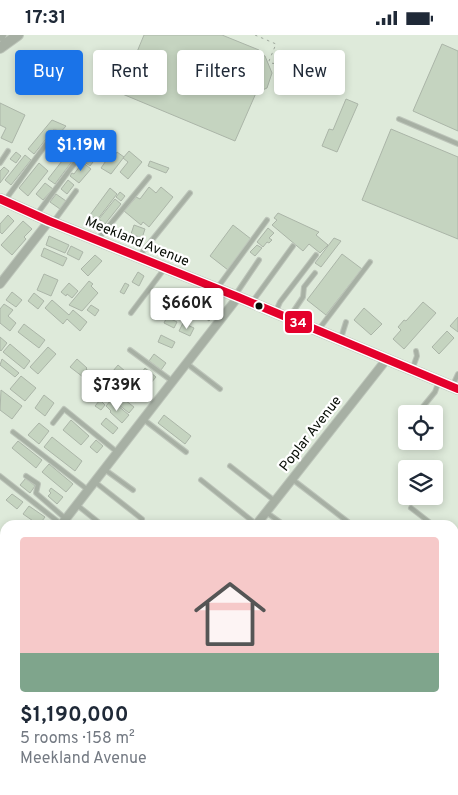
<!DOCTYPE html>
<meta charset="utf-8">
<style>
:root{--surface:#fff;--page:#f6f6f7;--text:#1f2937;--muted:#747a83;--accent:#1a73e8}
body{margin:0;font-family:Overpass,sans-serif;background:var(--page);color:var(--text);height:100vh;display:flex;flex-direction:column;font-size:19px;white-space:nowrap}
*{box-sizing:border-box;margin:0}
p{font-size:16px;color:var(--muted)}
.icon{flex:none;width:28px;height:28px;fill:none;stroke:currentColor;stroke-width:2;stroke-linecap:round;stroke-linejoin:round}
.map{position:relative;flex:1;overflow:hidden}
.panel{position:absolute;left:0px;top:485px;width:459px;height:275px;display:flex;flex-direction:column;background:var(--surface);border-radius:15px 15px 0 0;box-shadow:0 2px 8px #0003}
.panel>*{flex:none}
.guide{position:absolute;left:15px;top:15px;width:429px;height:45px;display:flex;gap:10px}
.tools{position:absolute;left:398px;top:370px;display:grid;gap:10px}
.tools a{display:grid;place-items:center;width:45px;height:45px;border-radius:5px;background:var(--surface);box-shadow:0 2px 8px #0003;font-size:25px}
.price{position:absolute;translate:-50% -42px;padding:0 11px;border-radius:5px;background:#fff;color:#222;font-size:16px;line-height:32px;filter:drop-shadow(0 1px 2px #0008)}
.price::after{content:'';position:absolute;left:50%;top:30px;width:15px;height:11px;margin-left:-8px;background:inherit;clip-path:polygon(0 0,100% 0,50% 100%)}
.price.current{background:var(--accent);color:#fff}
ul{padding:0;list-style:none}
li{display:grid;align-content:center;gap:10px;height:265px;padding:0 20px}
li span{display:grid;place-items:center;height:155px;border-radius:5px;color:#555}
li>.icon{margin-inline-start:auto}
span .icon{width:90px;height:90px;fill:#fffc;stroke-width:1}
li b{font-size:21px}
.pill{padding:0 18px;border-radius:5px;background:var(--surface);box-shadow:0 2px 8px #0003;font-size:18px;line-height:45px}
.pill.current{background:var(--accent);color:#fff}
.status{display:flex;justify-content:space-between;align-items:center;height:35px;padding:0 25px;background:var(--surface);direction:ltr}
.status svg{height:14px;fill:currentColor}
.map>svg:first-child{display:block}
.building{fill:#c5d4c0;stroke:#abb5a8}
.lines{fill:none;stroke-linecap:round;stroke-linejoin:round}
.lane-casing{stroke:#bdc5ba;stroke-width:6}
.street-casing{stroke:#bdc5ba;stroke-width:10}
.secondary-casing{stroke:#bdc5ba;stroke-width:12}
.path{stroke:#9fa89d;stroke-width:1;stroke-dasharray:2.5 4;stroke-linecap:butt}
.lane{stroke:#a7b0a4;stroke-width:4}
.street{stroke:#a7b0a4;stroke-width:8}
.secondary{stroke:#a6afa3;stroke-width:10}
.bus-1-casing{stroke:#fff;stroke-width:11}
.bus-1{stroke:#e4002b;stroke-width:8}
.bus-dot{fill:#080e06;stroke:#fff;stroke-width:2}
.labels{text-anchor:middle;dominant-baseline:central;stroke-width:4.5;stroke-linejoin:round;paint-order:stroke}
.street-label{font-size:14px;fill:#080e06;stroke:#fff}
.line-badge{stroke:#fff;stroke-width:2}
.badge-label{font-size:14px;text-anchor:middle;font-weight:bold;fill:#fff}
</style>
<div class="status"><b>17:31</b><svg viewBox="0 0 49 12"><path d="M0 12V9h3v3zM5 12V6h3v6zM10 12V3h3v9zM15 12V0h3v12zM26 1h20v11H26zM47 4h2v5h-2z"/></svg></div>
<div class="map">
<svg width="458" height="760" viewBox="0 0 458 760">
<rect width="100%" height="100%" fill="#deeada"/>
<!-- building -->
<path class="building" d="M144,0h78l37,15 -1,3 7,3 7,17 -5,15 -11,5 -21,48 -115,-48z
M442,9l16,7v80l-45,-20z
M346,64l12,5 -21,48 -15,-6 7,-17 4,1z
M0,68l25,12 -13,28 -11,-5 5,-10 -6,-3z
M52,85l14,6 -7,8 -5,-5 -20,25 -6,-5z
M391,94l67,28v82l-96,-39z
M98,103l10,4 -18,24 -8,-6z
M76,108l6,5 -27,36 -7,-5z
M129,116l13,11 -14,17 -8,-7 8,-10 -5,-4z
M16,117l5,4 -5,7 -6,-4z
M117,117l7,5 -13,17 -10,-6 9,-13 3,3z
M25,120l6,5 -20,25 -6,-5z
M81,126l10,8 -12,14 -9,-7 2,-3 2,1 6,-8 -2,-1z
M150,126l19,7 -3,5 -18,-7z
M39,128l9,8 -20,25 -9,-8z
M4,132l5,4 -9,12v-12z
M68,145l6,5 -7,9 -6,-5z
M45,148l8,6 -10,11 -7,-6z
M149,152l7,6 5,-6 12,10 -24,30 -6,-5 -2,3 -17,-14 12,-14 4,2z
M110,153l7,6 -20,26 -7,-5z
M120,157l5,4 -4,5 -5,-4z
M56,159l10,7 -6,8 -10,-7z
M115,164l6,5 -16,20 -6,-5z
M278,178l41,19 -3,3 12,10 -8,8 -11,-9 -6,7 -31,-26 5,-5 -3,-2z
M8,180l6,6 -12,13 -2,-2v-8z
M23,186l9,8 -8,8 2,2 -14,16 -11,-10z
M134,190l11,4 -3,9 -11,-4z
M233,190l18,14 -23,31 -18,-14z
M268,193l6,5 -5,5 3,2 -3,3 -2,-1 -4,5 -6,-5z
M49,201l20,9 -4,8 -19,-8z
M334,203l7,3 -20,26 -6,-4z
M257,210l5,3 -7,8 -5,-4z
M71,211l12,6 -4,8 -12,-6z
M44,213l23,10 -4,8 -22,-10z
M342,219l20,15 -36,46 -19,-15z
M95,220l7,6 -14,15 -7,-7z
M138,237l6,4 -5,10 -7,-4z
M44,239l14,6 -7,16 -14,-6z
M89,246l4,3 -2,2 7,7 -16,18 -13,-6z
M69,248l9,8 -6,7 -5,-4 -1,2 -5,-4z
M125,248l4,2 -5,9 -4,-2z
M185,256l6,5 -5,8 -7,-5z
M12,257l10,8 -6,7 -10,-7z
M34,258l10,8 -6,8 -10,-8z
M202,261l5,5 -13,15 -6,-4z
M214,264l7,5 -12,17 -8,-6z
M52,265l17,15 4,-5 14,12 -7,9 -13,-12 -4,5 -18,-16z
M423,267l13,11 -32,36 -11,-10 8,-9 -3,-3 6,-7 2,1z
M4,269l9,6 -5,6 8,7 -6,8 -10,-8v-14z
M91,270l8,5 -4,6 -8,-6z
M364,273l18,16 -11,11 -17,-15z
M167,282l10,5 -3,6 -10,-5z
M458,282v15l-8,-6z
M183,288l11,5 -4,8 -11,-5z
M24,289l21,16 -6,8 -21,-16z
M447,296l7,7 -15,16 -7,-7z
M161,300l14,7 -3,6 -14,-6z
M0,302l7,6 -6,8 -1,-1z
M10,309l20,17 -6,8 -21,-17z
M48,312l8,7 -18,20 -8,-7z
M154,319l12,9 -5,7 -12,-9z
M2,324l17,14 -4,4 -15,-12z
M77,324l10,9 -1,1 6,5 -5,6 -17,-13z
M118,330l8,7 -5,6 -8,-7z
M145,333l11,9 -6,7 -10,-9z
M128,338l7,5 2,-2 11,10 -6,7 -18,-15z
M21,341l15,12 -11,13 -15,-12z
M97,344l5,5 -4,5 -5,-5z
M130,352l11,9 -5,6 -11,-9z
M1,355l21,16 -10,13 -12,-9z
M113,356l21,16 -5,6 -20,-16z
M44,360l10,8 -9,13 -10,-8z
M100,365l5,5 -4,5 -6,-4z
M111,365l18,15 -7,8 -12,-11 1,-1 -5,-5z
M164,380l27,21 -6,8 -27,-21z
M106,383l12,10 -5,6 -12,-10z
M71,385l18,16 -8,9 -18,-15z
M39,388l10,8 -10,13 -11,-9z
M52,402l30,24 -7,10 -31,-24z
M96,405l7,6 -6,7 -7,-6z
M18,406l24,19 -6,8 -24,-20z
M49,429l24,20 -7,8 -24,-20z
M26,443l9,8 -5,7 -10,-8z
M51,453l12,9 -6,7 -9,-8 3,-3 -2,-2z
M12,459l11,8 -6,7 -11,-9z
M29,471l16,11 -6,8 -16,-11z
M0,501l3,2 2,-1v14l-5,-3z
M0,621l5,3v19l-5,11z
M5,689v15l-5,10v-24l4,2z
M0,739l5,4v12h16l7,5h-28v-9l3,-4 -3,-2z
M124,755h38l-6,5h-38z"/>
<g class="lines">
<!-- lane casing -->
<g class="lane-casing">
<path id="lane" d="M399,84l59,25
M0,128l8,-12
M6,164l49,-67
M37,179l57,-77
M54,186l22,-30
M98,204l51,-62
M140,220l50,-62
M218,252l49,-67
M236,259l23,-34
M253,266l40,-55
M276,276l4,-9 36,-47
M131,278l34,-45
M289,283l14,-21 1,-10 11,-14
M319,294l51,-67
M341,303l5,-16
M130,315l42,31
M186,328l34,26
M412,335l5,-14 -1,-5
M453,350l5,-11
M422,373l7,6
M417,379l18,-22 4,-11
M143,384l43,33
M53,388l11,-14 53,43
M13,397l75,58
M230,431l45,35
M104,434l29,21
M0,441l61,48
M26,441l12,8 -2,9 30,26
M292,444l60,46
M201,445l55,44
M95,447l47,37
M77,470l25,20
M411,473l22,17
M266,477l18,13
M454,563l2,1
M232,755l6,5
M199,760l7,-5
M373,760l2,-3"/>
</g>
<!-- street casing -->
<g class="street-casing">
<path id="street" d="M0,249l49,-63
M61,490l177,-228
M256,490l130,-165
M454,507l4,-6
M454,523l4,3
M0,528l5,4
M0,567l5,-6
M291,755l6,5
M256,760l4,-5"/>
</g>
<!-- secondary casing -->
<g class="secondary-casing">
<path id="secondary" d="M0,1l1,-1
M0,13l18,-13
M0,164l49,22 189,76 220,92"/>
</g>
<!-- path -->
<path class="path" d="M255,0l21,9 -7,17 1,2 17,2 42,17"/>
<!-- lane -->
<use href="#lane" class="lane"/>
<!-- street -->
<use href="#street" class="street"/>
<!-- secondary -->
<use href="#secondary" class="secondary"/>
<!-- bus-1 casing -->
<g class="bus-1-casing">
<path id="bus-1" d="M0,164l49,22 189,76 220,92"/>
</g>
<!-- bus-1 -->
<use href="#bus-1" class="bus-1"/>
</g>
<!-- markers -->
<circle class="bus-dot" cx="259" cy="271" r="4.5"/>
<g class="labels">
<!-- street labels -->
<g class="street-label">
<text transform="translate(137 207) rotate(22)">Meekland Avenue</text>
<text transform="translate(311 399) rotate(-52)">Poplar Avenue</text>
</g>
</g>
<rect class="line-badge" x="284" y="275" width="29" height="24" rx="5" fill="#e4002b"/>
<g class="badge-label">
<text x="298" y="292">34</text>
</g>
</svg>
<div class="tools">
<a><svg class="icon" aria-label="locate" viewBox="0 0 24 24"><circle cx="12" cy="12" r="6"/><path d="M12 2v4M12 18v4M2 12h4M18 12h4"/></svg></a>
<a><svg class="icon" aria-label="layers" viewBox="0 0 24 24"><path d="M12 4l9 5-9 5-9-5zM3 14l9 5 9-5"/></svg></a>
</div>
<b class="price current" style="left:81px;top:137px">$1.19M</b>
<b class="price" style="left:187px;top:295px">$660K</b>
<b class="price" style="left:117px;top:377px">$739K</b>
<div class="guide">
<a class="pill current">Buy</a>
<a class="pill">Rent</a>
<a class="pill">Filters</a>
<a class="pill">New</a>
</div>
<section class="panel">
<ul>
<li><span style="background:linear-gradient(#f6c9c9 75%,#7fa58c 0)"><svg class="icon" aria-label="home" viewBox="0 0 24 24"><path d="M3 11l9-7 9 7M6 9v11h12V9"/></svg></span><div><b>$1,190,000</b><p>5 rooms · 158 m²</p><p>Meekland Avenue</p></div></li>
</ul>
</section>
</div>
